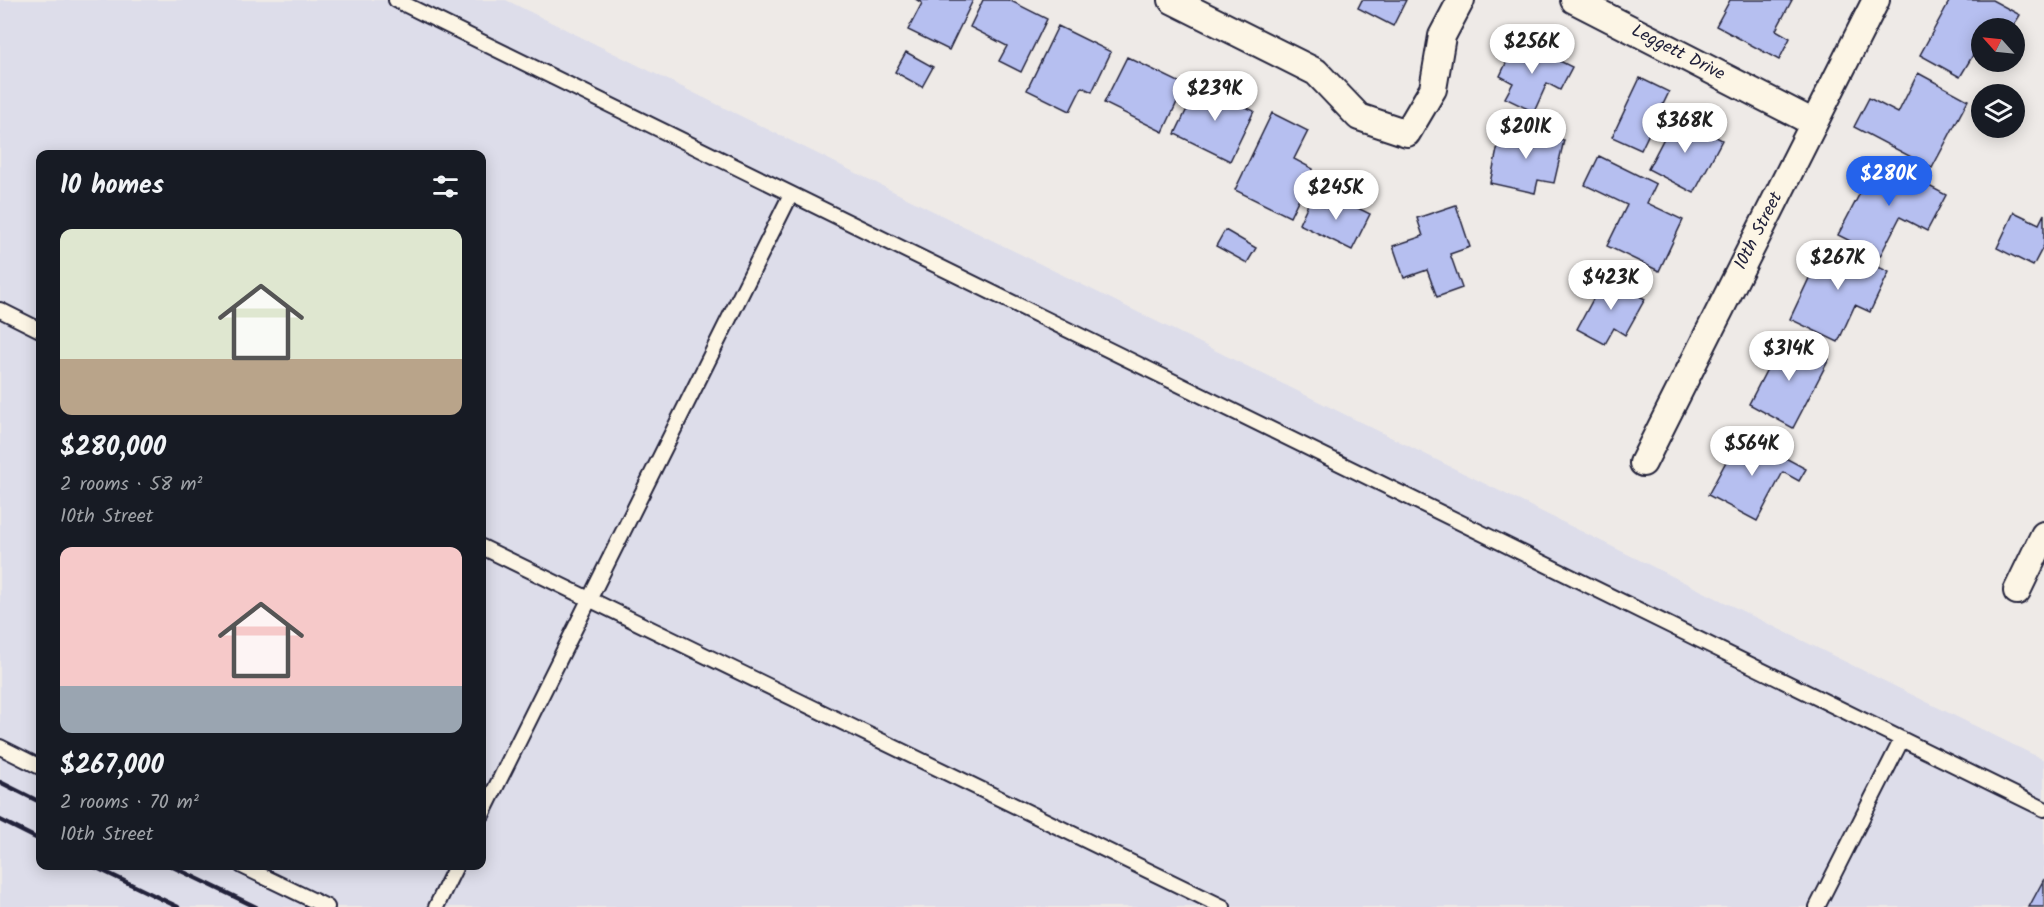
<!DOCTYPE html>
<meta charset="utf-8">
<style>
:root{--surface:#171b24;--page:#242831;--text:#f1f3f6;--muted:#9ea1a6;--accent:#2563eb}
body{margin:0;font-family:Kalam,sans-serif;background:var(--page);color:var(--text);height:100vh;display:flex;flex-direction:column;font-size:22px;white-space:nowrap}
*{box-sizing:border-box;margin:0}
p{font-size:20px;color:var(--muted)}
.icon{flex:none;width:33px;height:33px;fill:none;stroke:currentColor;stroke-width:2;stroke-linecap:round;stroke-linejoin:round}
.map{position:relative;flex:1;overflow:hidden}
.sheet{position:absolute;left:36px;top:150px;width:450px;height:720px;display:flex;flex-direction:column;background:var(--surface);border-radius:12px;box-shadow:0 3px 15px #0003}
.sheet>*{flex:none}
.needle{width:39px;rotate:297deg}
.tools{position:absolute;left:1971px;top:18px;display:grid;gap:12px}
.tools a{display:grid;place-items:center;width:54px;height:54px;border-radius:50%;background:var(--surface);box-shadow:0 3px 15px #0003;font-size:30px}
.price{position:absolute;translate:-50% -51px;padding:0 14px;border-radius:21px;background:#fff;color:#222;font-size:20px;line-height:39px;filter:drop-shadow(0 2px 3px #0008)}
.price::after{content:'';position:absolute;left:50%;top:36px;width:18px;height:14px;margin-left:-9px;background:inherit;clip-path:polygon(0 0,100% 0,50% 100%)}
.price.active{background:var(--accent);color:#fff}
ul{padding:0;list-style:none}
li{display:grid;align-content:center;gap:12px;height:318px;padding:0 24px}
li span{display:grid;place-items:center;height:186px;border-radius:12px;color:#555}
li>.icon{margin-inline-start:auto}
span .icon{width:108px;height:108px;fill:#fffc;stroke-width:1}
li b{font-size:26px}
h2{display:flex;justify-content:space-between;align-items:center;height:72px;padding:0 24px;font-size:26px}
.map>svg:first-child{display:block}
.built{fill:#ddddea;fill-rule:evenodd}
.building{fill:#b6bff0;stroke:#22223b;stroke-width:1.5}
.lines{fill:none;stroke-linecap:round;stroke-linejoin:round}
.lane-casing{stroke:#22223b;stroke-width:18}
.street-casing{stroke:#22223b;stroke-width:30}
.lane{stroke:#fcf5e5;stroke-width:14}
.street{stroke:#fcf5e5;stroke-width:26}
.rail{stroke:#22223b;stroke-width:4.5}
.labels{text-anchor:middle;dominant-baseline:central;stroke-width:4.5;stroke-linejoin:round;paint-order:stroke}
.street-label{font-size:18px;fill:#22223b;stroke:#fcf5e5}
</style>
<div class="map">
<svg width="2044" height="907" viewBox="0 0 2044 907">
<rect width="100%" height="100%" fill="#eeeae7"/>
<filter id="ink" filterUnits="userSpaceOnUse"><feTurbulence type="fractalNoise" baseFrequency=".0167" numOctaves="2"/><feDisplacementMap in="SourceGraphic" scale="12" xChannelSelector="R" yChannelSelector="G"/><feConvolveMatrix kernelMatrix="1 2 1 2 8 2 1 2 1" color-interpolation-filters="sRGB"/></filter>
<g filter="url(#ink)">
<!-- built -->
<path class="built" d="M0,0h506l1538,760v147h-2044zM40,154h442v712h-442z"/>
<!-- building -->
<path class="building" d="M917,0h56l-24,50 -41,-20 14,-27z
M983,0h26l38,19 -26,53 -22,-11 8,-15 -37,-19z
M1362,0h44l-13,26 -35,-18z
M1730,0h62l-16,30 14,8 -11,22 -63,-34z
M1950,0h42l28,15 -8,13h-30v12l-22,37 -40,-22z
M1058,26l53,26 -19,40 -10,-5 -12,24 -43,-21z
M1517,40l55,27 -12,23 -13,-7 -13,29 -29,-14 8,-15 -13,-7z
M906,52l27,15 -11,20 -27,-15z
M1127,57l58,28 -22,47 -59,-29z
M1918,73l50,27 -36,68 -78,-41 15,-29 29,15z
M1640,78l29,14 -28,58 -29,-13z
M1199,84l55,27 -24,50 -55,-27z
M1272,113l36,18 -14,28 19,10 -23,48 -55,-27z
M1676,115l46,25 -28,53 -46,-24z
M1502,126l62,14 -10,43 -16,-3 -3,13 -45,-10z
M1599,156l57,28 -9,19 36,17 -24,51 -52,-25 20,-41 -42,-20z
M1878,159l68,36 -19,36 -27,-14 -20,39 -42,-21z
M1330,194l40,20 -18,36 -53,-26 11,-24 14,7z
M1456,205l14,42 -20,7 12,34 -25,9 -10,-27 -23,8 -11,-32 30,-10 -6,-18z
M2014,212l25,12 5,-10v31l-11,21 -36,-18z
M1225,230l31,18 -9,15 -31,-17z
M1826,242l63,30 -19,40 -15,-7 -17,37 -48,-23z
M1605,277l40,22 -20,36 -11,-7 -9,16 -28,-15z
M1784,336l45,23 -36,69 -44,-24z
M1741,434l65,35 -7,12 -16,-9 -26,49 -49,-26z
M2044,879v28h-15z"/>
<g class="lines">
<!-- lane casing -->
<g class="lane-casing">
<path id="lane" d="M396,0l1648,809
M0,310l40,20
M482,547l741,360
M0,747l40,20
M482,815l309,-621
M242,866l85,41
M436,907l20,-41
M1817,907l85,-168"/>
</g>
<!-- street casing -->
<g class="street-casing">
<path id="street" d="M1172,0l144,72 43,45 48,16 26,-44 9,-53 19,-36
M1574,0l240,123
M1643,463l233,-463
M2017,591l27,-56"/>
</g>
<!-- lane -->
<use href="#lane" class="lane"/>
<!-- street -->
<use href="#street" class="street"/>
<!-- rail -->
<path class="rail" d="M0,782l40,20
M0,820l40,20
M93,866l85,41
M171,866l85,41"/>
</g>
</g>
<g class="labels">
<!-- street labels -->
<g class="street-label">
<text transform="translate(1678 53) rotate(27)">Leggett Drive</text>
<text transform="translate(1759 231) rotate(-63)">10th Street</text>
</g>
</g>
</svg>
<div class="tools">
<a><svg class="needle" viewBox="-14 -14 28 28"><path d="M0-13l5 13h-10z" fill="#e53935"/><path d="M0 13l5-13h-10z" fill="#9ea1a6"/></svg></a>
<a><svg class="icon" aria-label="layers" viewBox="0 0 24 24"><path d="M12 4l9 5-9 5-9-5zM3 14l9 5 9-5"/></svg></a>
</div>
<b class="price" style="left:1532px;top:75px">$256K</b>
<b class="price" style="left:1215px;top:122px">$239K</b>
<b class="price" style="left:1685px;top:154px">$368K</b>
<b class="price" style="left:1526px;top:160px">$201K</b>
<b class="price active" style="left:1889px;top:207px">$280K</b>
<b class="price" style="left:1336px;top:221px">$245K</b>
<b class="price" style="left:1838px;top:291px">$267K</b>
<b class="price" style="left:1611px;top:311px">$423K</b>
<b class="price" style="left:1789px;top:382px">$314K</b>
<b class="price" style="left:1752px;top:477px">$564K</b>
<section class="sheet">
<h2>10 homes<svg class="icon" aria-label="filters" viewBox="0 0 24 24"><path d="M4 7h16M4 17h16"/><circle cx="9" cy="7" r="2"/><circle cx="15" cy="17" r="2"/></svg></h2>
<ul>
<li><span style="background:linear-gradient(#dfe7d0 70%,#b9a48a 0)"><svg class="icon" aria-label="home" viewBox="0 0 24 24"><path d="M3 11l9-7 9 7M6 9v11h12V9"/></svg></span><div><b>$280,000</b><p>2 rooms · 58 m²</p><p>10th Street</p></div></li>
<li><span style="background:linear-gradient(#f6c9c9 75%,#9aa5b1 0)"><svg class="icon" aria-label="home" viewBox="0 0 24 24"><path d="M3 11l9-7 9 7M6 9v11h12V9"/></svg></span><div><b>$267,000</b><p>2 rooms · 70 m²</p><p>10th Street</p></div></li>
</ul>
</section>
</div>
